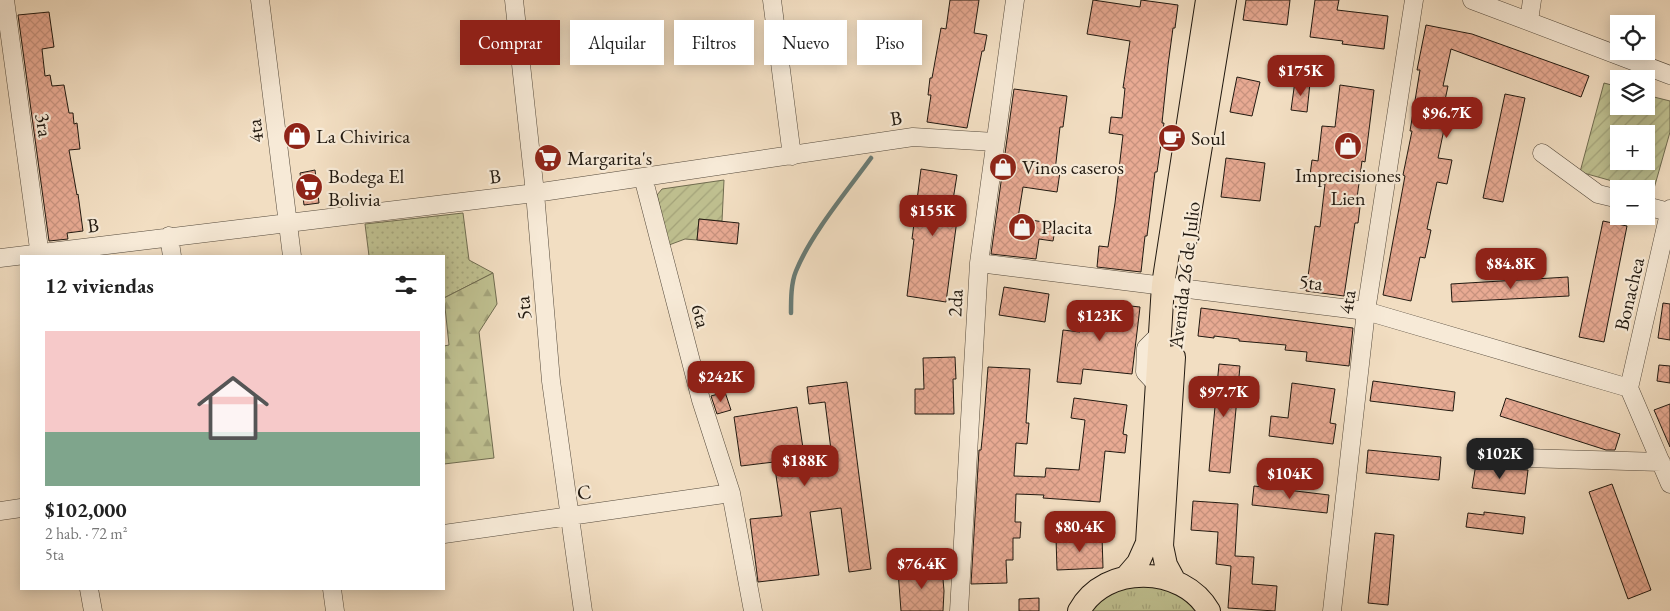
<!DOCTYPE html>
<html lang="es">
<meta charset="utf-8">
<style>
:root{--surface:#fff;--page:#f6f6f6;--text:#222;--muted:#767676;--line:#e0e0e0;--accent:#8f2418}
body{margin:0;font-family:"EB Garamond",serif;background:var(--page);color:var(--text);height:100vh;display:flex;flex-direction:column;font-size:19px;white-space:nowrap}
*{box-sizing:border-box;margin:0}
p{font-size:16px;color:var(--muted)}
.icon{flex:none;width:28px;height:28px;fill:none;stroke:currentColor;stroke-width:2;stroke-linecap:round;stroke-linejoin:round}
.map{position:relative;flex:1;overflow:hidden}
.panel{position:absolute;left:20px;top:255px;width:425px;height:335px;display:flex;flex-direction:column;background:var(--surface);border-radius:0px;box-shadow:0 2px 12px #0003}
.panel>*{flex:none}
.hud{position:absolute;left:460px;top:20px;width:475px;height:45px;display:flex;gap:10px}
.fabs{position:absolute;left:1610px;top:15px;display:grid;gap:10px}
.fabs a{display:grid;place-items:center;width:45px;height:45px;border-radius:0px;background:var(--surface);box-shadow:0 2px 12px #0003;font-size:25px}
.price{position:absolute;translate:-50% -42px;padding:0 11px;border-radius:10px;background:var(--accent);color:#fff;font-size:16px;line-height:32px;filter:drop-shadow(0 1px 2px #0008)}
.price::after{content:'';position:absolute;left:50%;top:30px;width:15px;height:11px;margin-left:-8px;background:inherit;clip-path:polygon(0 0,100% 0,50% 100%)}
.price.active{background:#222;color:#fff}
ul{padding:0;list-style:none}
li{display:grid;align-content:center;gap:10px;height:265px;padding:0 25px}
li+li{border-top:1px solid var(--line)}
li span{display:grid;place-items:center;height:155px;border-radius:0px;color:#555}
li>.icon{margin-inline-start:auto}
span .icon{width:90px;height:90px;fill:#fffc;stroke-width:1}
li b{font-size:21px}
h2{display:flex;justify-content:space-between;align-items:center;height:60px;padding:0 25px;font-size:21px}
.chip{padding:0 18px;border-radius:0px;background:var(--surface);box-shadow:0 2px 12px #0003;font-size:18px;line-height:45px}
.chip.active{background:var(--accent);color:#fff}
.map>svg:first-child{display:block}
.grass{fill:url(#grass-dots);stroke:#706c50}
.forest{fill:url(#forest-firs);stroke:#706c50}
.park{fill:url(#park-tufts);stroke:#706c50}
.garden{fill:url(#garden-furrows);stroke:#706c50;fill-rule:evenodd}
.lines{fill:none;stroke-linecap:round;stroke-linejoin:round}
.stream{stroke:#6a7b74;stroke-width:4.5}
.building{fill:url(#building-cross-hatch);stroke:#211910}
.minor-casing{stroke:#554a3c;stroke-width:19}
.major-casing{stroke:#211910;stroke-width:24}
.minor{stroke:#f7ead7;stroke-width:18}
.major{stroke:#f2dec2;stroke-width:22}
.labels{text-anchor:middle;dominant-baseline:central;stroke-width:4.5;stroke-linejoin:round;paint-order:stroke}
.street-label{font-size:20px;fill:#211910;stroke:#f7ead7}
.poi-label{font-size:20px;fill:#211910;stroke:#f7ead7;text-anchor:start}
</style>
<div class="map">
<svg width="1670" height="611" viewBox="0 0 1670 611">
<defs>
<pattern id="grass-dots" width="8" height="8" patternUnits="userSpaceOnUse" patternTransform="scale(1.25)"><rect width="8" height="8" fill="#bfc090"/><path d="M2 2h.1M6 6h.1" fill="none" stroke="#a4a47b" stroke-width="1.8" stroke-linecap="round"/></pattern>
<pattern id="forest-firs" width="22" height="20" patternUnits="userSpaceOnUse" patternTransform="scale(1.25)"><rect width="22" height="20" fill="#bfc090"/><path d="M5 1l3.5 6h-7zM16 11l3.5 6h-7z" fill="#a4a47b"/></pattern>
<pattern id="park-tufts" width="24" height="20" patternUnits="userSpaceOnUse" patternTransform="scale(1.25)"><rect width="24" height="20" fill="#bfc090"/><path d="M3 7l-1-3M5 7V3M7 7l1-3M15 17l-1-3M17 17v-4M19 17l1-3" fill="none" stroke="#a4a47b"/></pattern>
<pattern id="garden-furrows" width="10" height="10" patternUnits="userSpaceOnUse" patternTransform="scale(1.25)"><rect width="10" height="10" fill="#bfc090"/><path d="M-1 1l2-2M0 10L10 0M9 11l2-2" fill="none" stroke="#a4a47b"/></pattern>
<pattern id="building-cross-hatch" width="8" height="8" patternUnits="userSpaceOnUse" patternTransform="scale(1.25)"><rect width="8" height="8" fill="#e8aa93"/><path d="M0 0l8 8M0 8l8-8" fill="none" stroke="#c7927e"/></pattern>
</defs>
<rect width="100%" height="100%" fill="#f2dec2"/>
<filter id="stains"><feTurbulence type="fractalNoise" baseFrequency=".004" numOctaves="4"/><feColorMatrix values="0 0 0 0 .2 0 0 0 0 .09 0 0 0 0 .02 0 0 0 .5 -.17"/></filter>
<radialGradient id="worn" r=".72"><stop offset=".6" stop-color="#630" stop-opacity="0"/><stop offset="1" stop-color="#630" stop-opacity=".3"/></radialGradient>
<!-- grass -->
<path class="grass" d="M463,213l6,47 24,13 -49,25v-42h-75l-4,-32z"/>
<!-- forest -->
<path class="forest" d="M493,273l4,31 -18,28 15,126 -50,6v-118l5,-1 -5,-47z"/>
<!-- park -->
<path class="park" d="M1169,585l34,26h-115l29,-24z"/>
<!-- garden -->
<path class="garden" d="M1604,83l15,4v19h27v-11l24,6v31l-17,60 -7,-2v-1h-5l-61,-17zM1619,134h27v27h-27z
M724,180l-2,41 -23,-2 -2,21 -12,-1 -16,6 -12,-50 5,-6z"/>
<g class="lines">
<!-- stream -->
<path class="stream" d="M791,313c0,-14 0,-30 5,-42 15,-37 51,-80 75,-113"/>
</g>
<!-- building -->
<path class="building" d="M950,0h29l-5,33 13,2 -3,16h-2l-15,77 -40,-6 4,-27h-3l2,-17h2l9,-50 5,1z
M1093,0l47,7 1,-7 37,5 -3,23h-2l-5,37 -6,58h2l-7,49h-2l-8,64h-2l-4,36 -44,-5 2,-21 9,1 7,-44 8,-68 -14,-2 2,-16 11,1 3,-30h-2l7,-47 -43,-7z
M1246,0h44l-3,25 -44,-5z
M1315,0h24l-2,10 51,6 -4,33 -42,-5 1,-3 -33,-4z
M49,12l5,35 -12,2 3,27 5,-1 2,11 12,-1 5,28h4l1,11 3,-1 3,26 -11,1 8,45 1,-1 5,37 -16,2 1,6 -19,2 -31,-226z
M1426,25l46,9 117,42 -8,21 -130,-48 -8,37h5l-7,33 5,1 -8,38 14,2 -5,24 -10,-2 -10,47 4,1 -6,28 -5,-1 -9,44 -28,-6 22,-119 -2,-1 9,-44h-2l10,-61h-3z
M1237,77l23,5 -8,34 -22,-4z
M1295,81l15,2 -3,29 -16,-2z
M1340,85l34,5 -9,72 -3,-1 -5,37 4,1 -3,24h-3l-11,73 -38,-5 9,-65 5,1 5,-43 -16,-2 3,-22 6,1 4,-35 13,1z
M1014,89l53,7 -4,31h-3l-5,44 5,1 -3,20 -34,-5 -5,31 38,6 -3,17 -14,-2 -3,20 -45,-5z
M1505,94l20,4 -22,104 -20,-4z
M1226,158l39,5 -5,38 -39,-4z
M921,169l36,6 -7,44 7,1 -11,82 -39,-6 7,-57h-2z
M315,170l4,33 -15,2 -4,-32z
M699,219l40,4 -2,21 -40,-4z
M1603,221l24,5 -23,116 -25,-5z
M1568,277l1,19 -117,6 -1,-18z
M1004,287l45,7 -4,28 -46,-7z
M1083,301l57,6 -8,67 -49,-5 -2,15 -24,-2 6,-52 17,2z
M1663,303l7,1v36l-12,-2z
M1201,308l152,20 -4,38 -43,-5 1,-9 -22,-2 1,-5 -47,-4v-2l-25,-3v2l-16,-2z
M955,357l1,22h-3l1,35h-39v-25h9l-1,-31z
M1219,364l21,2 -10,107 -21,-2z
M1659,365l11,1v17l-13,-2z
M988,367l42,2 -4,54h3l-2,21 -11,-1 -2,33 31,1 1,-9 33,2 6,-50 -14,-2 3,-20 53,7 -4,29 4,1 -2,18 -20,-2 -5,51 -57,-4 1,-3 -28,-1 -1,28h6l-1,16h-7v22h-7l1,23 -36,1 8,-134h2l3,-31z
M1373,381l82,11 -2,19 -83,-10z
M847,382l24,187 -22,3 -8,-64 -31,4 9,63 -61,7 -8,-63 32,-3 -8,-54 -33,4 -7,-49 63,-10 9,62 27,-3 -8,-64 -16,2 -2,-17z
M1292,383l43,6 -5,34 6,1 -3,20 -64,-8 2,-20 17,2z
M725,392l6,18 -14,4 -6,-18z
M1506,398l114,36 -5,16h-9l-106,-34z
M1670,404v43l-16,-37z
M1368,450l73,7 -2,23 -73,-7z
M1476,464l18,4 34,2 -3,24 -53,-6z
M1612,484l39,106 -23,9 -39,-107z
M1254,486l75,9 -2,18 -75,-8z
M1193,501l45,3 -3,52 19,1 -2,27 25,2 -2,25 -47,-3 3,-42 -15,-2 2,-32 -27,-2z
M1484,512l41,5 -2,17 -57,-7 2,-14 16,2z
M1375,533l19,2 -6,70 -20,-2z
M1102,536l1,32 -46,2 -1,-32z
M942,567l2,24 -1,20h-42l-3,-40z
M1039,598v13h-20v-12z"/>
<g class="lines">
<!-- minor casing -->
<g class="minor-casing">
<path id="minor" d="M5,0l35,256
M260,0l32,256
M514,0l21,193 16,188 32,230
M772,0l20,156
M1472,0l198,75
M1529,21l3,-21
M1542,153l56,41 21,5
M643,177l58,223 30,93 22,118
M1646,206l23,6
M169,236l3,20
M0,258l535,-65 378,-56 82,5
M979,263l387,48 263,77
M1157,385l-12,-13 1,-24 14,-14
M1629,388l41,-179
M1629,388l41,96
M1494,457l167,5
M0,511l21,-3
M444,534l287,-41
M89,589l4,22
M332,589l3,22
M959,611l20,-348 36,-263
M1332,611l34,-300 48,-311"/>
</g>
<!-- major casing -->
<g class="major-casing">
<path id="major" d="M1185,243l40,-243
M1126,577l12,-14 9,-20 16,-258 44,-285
M1174,580l-8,-15 -4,-19 12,-189
M1079,611c26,-48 104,-46 130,0"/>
</g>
<!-- minor -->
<use href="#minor" class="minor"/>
<!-- major -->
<use href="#major" class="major"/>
</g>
<!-- icons -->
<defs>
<g id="shop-disc" transform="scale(1.4375)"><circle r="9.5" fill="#8f2418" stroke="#f7ead7"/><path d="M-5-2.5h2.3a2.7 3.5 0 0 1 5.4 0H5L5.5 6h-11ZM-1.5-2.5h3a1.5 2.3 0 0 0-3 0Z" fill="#fff"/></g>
<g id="cafe-disc" transform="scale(1.4375)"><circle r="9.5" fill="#8f2418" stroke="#f7ead7"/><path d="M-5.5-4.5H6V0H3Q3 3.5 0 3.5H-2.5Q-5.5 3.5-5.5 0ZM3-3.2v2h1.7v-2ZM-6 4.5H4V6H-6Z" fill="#fff"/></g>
<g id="supermarket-disc" transform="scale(1.4375)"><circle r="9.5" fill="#8f2418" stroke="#f7ead7"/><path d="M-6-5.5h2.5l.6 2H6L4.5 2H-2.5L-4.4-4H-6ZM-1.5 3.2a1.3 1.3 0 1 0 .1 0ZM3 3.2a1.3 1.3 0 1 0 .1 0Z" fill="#fff"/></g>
</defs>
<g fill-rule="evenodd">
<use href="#shop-disc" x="297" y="136"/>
<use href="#cafe-disc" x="1172" y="138"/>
<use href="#shop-disc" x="1348" y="146"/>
<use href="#supermarket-disc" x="548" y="158"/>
<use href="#shop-disc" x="1003" y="167"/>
<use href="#supermarket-disc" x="309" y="187"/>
<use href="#shop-disc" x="1022" y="227"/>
</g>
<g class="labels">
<!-- street labels -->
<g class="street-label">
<text transform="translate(896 118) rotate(-9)">B</text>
<text transform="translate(44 125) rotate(82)">3ra</text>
<text transform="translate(255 131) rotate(-97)">4ta</text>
<text transform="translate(495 176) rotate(-7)">B</text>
<text transform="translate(93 225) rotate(-7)">B</text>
<text transform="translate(1184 275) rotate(-83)">Avenida 26 de Julio</text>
<text transform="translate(1311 282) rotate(7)">5ta</text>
<text transform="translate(1629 294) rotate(-77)">Bonachea</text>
<text transform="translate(1347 302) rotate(-82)">4ta</text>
<text transform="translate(955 303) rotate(-87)">2da</text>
<text transform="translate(523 308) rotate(-95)">5ta</text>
<text transform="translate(701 316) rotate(75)">6ta</text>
<text transform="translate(584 492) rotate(-8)">C</text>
</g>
<!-- poi labels -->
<g class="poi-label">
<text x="316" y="136">La Chivirica</text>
<text x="1191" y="138">Soul</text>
<text x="567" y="158">Margarita's</text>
<text x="1022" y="167">Vinos caseros</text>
<text x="1348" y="175" text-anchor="middle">Imprecisiones<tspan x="1348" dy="23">Lien</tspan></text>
<text x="328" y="176">Bodega El<tspan x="328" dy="23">Bolivia</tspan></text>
<text x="1041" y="227">Placita</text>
</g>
</g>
<rect width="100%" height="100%" filter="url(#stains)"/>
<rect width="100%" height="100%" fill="url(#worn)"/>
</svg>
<div class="fabs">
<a><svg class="icon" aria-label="locate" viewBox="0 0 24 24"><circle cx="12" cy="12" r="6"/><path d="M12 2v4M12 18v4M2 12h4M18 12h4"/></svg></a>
<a><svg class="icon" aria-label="layers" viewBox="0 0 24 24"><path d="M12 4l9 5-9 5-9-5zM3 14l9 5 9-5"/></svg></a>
<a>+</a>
<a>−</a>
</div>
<b class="price" style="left:1301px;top:97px">$175K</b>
<b class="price" style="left:1447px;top:139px">$96.7K</b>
<b class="price" style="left:933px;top:237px">$155K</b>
<b class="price" style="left:1511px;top:290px">$84.8K</b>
<b class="price" style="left:1100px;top:342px">$123K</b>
<b class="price" style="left:721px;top:403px">$242K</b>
<b class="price" style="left:1224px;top:418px">$97.7K</b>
<b class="price active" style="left:1500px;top:480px">$102K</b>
<b class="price" style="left:805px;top:487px">$188K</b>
<b class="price" style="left:1290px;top:500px">$104K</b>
<b class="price" style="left:1080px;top:553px">$80.4K</b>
<b class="price" style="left:922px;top:590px">$76.4K</b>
<div class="hud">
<a class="chip active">Comprar</a>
<a class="chip">Alquilar</a>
<a class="chip">Filtros</a>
<a class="chip">Nuevo</a>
<a class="chip">Piso</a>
</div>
<section class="panel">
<h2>12 viviendas<svg class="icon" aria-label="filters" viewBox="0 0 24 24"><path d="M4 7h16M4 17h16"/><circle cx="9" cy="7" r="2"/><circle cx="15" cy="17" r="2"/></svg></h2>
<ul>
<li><span style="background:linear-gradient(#f6c9c9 65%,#7fa58c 0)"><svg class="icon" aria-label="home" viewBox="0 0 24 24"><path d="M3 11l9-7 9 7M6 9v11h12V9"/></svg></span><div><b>$102,000</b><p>2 hab. · 72 m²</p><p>5ta</p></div></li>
</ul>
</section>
</div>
